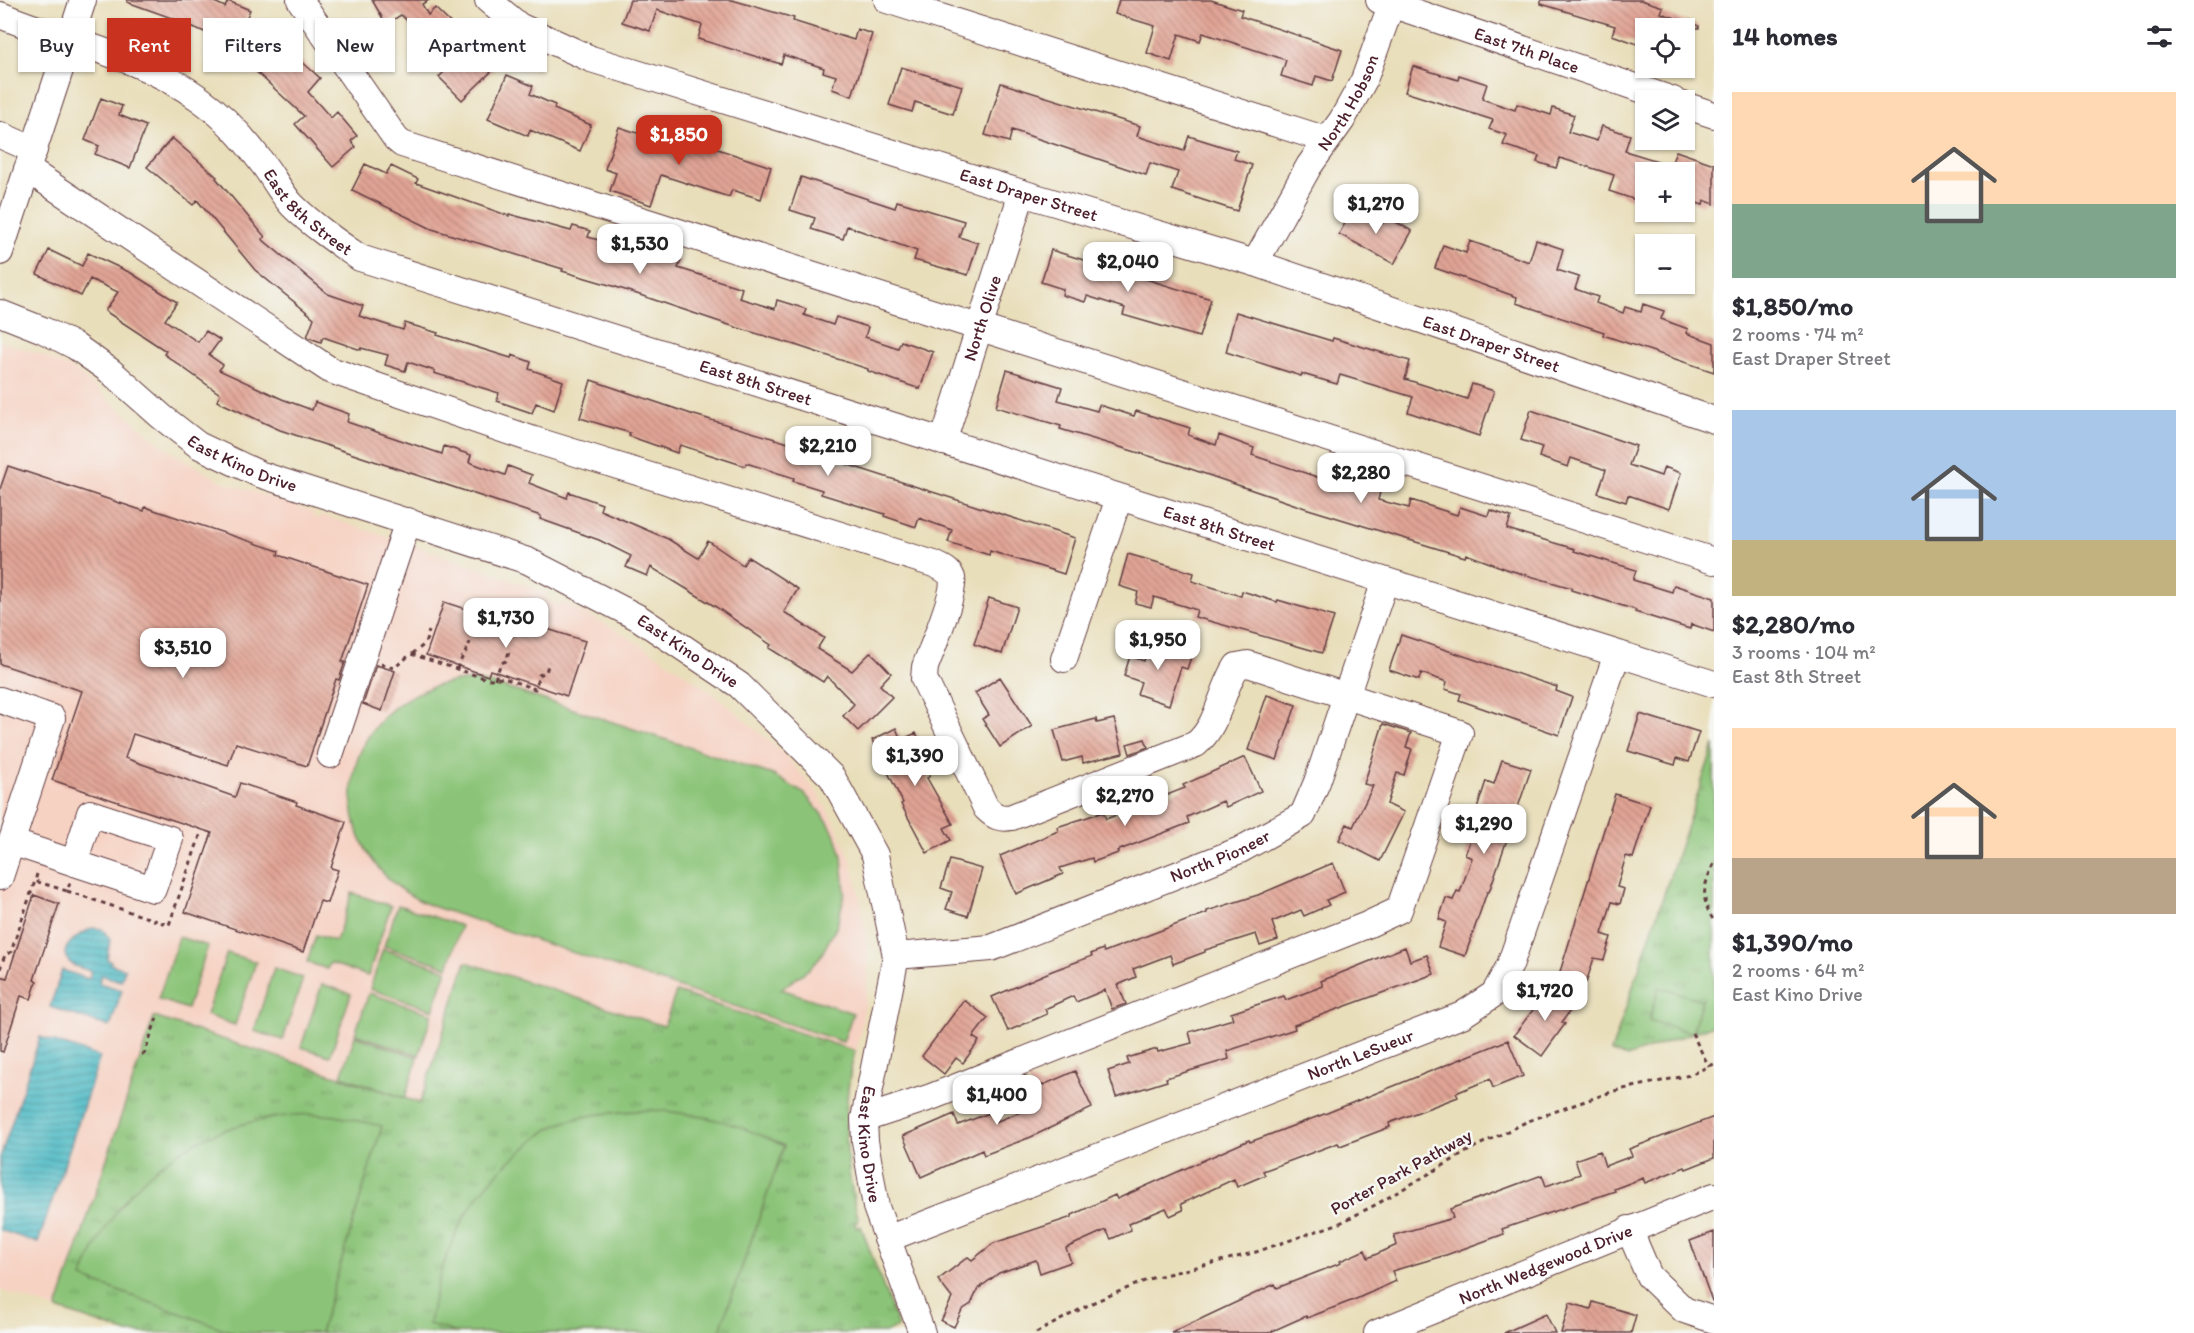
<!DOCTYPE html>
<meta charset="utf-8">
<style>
:root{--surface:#fff;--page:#f7f7f7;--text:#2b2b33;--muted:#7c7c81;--accent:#c8321e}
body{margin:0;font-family:Itim,sans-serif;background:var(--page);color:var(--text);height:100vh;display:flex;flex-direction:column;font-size:22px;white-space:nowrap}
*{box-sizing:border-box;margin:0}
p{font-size:20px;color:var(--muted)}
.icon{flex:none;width:33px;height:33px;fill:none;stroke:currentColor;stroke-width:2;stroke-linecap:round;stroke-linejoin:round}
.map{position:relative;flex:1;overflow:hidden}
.drawer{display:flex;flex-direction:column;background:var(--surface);width:480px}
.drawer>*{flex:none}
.hud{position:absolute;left:18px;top:18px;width:570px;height:54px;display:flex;gap:12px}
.fabs{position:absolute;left:1635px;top:18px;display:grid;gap:12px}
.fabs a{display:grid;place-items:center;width:60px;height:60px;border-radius:0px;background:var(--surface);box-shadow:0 2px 4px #0004;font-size:30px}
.price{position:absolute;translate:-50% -51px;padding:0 14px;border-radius:12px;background:#fff;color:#222;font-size:20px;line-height:39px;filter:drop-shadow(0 2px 3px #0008)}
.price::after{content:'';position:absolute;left:50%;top:36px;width:18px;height:14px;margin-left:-9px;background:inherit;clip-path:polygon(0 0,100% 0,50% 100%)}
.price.current{background:var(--accent);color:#fff}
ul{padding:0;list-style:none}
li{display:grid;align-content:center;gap:12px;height:318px;padding:0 18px}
li span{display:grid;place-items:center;height:186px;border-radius:0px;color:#555}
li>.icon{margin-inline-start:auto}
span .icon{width:108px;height:108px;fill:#fffc;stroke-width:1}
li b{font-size:26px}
h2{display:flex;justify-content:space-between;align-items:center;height:72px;padding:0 18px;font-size:26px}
.chip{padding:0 21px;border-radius:0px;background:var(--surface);box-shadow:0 2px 4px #0004;font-size:21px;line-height:54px}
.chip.current{background:var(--accent);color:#fff}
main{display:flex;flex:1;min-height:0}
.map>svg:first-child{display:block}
.built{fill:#f6d2c3}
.grass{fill:url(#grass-tufts);stroke:#6a7252;stroke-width:1.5}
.garden{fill:#8bc478;stroke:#6a7252;stroke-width:1.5}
.water{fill:url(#water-rules);stroke:#4a6c78;stroke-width:1.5}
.building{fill:url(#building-back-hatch)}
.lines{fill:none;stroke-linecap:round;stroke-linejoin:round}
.minor-casing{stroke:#623c40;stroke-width:28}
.path{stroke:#623c40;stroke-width:3;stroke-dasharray:4.5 4.5;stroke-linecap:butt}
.minor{stroke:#fff;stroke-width:26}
.labels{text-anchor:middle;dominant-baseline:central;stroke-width:5;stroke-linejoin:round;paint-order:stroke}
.street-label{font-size:18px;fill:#4a1f2b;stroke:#f6f6f2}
</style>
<main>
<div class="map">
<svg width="1714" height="1333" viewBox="0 0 1714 1333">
<defs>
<pattern id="grass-tufts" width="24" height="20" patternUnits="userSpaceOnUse" patternTransform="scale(1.5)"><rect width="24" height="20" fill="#8bc478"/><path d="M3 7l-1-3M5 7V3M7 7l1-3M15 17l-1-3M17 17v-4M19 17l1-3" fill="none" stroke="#749f63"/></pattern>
<pattern id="water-rules" width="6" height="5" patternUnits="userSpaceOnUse" patternTransform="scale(1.5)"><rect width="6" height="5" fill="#4bb9c4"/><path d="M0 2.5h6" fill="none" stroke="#40969f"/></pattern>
<pattern id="building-back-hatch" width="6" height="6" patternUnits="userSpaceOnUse" patternTransform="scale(1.5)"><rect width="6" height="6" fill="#e1a495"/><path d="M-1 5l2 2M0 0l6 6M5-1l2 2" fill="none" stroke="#b8857a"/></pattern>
</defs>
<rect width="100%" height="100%" fill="#f6f6f2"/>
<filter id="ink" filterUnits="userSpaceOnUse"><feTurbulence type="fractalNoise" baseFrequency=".0167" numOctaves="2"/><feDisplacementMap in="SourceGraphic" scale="12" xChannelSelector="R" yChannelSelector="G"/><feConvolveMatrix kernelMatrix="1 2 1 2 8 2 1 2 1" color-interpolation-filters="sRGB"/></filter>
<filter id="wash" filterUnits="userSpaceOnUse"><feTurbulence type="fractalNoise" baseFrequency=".008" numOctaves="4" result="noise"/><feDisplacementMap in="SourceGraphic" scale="24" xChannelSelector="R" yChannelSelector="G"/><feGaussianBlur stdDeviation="1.35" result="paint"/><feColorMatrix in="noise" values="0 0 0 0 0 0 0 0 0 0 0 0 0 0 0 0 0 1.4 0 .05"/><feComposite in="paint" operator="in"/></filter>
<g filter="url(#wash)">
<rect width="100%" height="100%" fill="#e9deba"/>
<!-- built -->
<path class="built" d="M0,341l40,13 36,17 76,66 21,16 48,28 93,31 -1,5 7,2 1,-4 165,55 61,24 -2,5 15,7 2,-4 45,23 49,29 62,43 67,58 30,35 18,29 18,41 11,47 5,40 1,32 -5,39 -14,68 -3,63 3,27 10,45 -4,1 2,6 4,-2 37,101 -13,6h-757l-128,-43z"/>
<!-- grass -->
<path class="grass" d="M1714,745v280l-87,32 -16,-5z
M466,962l198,64 12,-34 179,59c-14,55 -11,115 4,170l-4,1 2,6 4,-2 37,101 -13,6h-757l-71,-24 97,-292 266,86z"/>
<!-- garden -->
<path class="garden" d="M457,681h18l18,3 77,24 203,67 32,19 23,28 9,17 5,17 3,36 -8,34 -17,31 -11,12 -28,20 72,24 -10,29 -414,-137c-116,-51 -97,-204 28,-224z
M352,893l39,13 -23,70 -38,-13 -3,6 -20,-7 9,-27 20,6z
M398,905l63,21 -13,41 -64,-21z
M179,937l29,9 -21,63 -29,-10z
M383,949l64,21 -14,40 -63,-21z
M227,953l29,9 -21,63 -29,-10z
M274,968l29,10 -20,62 -29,-9z
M322,984l29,10 -21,62 -29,-9z
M1659,987l43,13 -10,33 -43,-13z
M369,993l63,21 -13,41 -64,-21z
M355,1036l63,21 -13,41 -64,-22z
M652,1110c51,4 86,13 132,36l-65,187h-262l-28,-9c12,-71 37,-129 94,-174 9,-7 19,-18 29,-23 31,-14 67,-15 100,-17z
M313,1114l23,2 46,10 -62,207h-85l-153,-55c39,-106 119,-160 231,-164z"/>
<!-- water -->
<path class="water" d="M93,928l9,1 8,10 -3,21 4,1 -1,3 15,5 -4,12 -20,-6 -2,8 23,7 -12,37 -60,-20 12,-37 27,9 2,-8c-5,-2 -13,-3 -18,-6 -22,-15 8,-32 20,-37z
M40,1037l60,20 -62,186 -38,-13v-72z"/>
<g id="blocks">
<!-- building -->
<path class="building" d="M127,0h83l15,7 3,-6 22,9 -4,9 14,6 -3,5 26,24 5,-5 32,29 -12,14 23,26 6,-6 20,24 -6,5 5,6 -23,20 -38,-43 9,-8 -53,-49 9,-10 -80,-36 -53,-19z
M372,0h57l-7,4 6,11 7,-7 61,59 -34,33 -23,-23 8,-8 -21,-21 4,-5 -29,-28 -15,9z
M630,0h102l62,18 -1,3 61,19 3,-11 15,5 -20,62 -20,-7 4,-13 -13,-4 1,-4 -40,-13 -3,9 -83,-25 4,-14 -45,-15 -7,21 -28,-9z
M1119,0h92l31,10 -2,6 102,34 -10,31 -16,-5 -3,10 -32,-10 5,-16 -83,-27 -3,8 -21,-7 -8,27 -24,-8 8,-27 -40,-12z
M1541,0h100l22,7 -2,6 38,13v2h-53v19l-34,-12 3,-9 -74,-22z
M1413,66l45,14 1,-5 28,9 -5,15 33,11 2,-6 34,11 2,-7 21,7 -6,17 29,9 5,-15 28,9 -5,16 46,14 5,-14 38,13v40l-10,-4 -1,5 -19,-6v-27h-38v19l-4,11 -33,-11 5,-16 -54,-17 -4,10 -19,-6 2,-6 -36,-11 4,-10 -18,-6 4,-9 -88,-28z
M901,67l61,19 -9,28 -38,-12 -3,10 -23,-7z
M507,75l26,11 -3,8 25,11 -1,4 37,16 -11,26 -50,-21 -2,6 -40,-17z
M1001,83l139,43 -3,10 47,15 5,-15 48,15 -3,8 18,6 -15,46 -65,-21 6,-18 -28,-9 -4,12 -134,-45 -3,12 -24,-7z
M101,98l21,8 -3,9 27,11 -16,42 -35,-14 4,-8 -14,-6z
M619,127l31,10 3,-10 118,40 -10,32 -29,-9 -3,7 -68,-22 -10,30 -41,-14 6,-18 -11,-4z
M172,138l45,39 -1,1 49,59 -3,2 66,55 35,12 -4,10 44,14 2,-7 33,10 -1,2 74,23 1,-3 19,7 -2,7 34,12 -9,29 -18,-7 -4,10 -35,-12 2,-8 -65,-20 1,-2 -27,-9 -3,9 -20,-6 3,-10 -27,-7v2l-38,-13 -2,5 -14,-5 7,-19 -59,-48 -58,-70 -4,5 -46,-38z
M365,164l21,10 5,-8 27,13 -2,4 93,33v-2l62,17 2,-5 17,5 -2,6 35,10 4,-13 18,6 -3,8 39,13 -3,7 64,20 -3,10 36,11 2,-9 29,9 -2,6 29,10 3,-8 32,10 -3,10 33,11 3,-7 32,11 -13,37 -52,-18v-2l-73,-24 -57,-17 -125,-42 -51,-15 1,-2 -131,-40 -80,-39z
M801,177l94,31 2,-7 67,20 -5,16 19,6 -10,32 -54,-15 3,-9 -70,-25 -4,13 -32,-10 4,-11 -25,-8z
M1354,207l29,16 4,-6 25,14 -18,33 -55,-30z
M1536,240l27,9 -6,21 22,7 -4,12 23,8 -2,6 27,10 2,-6 16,5 2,-8 21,7 -3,8 27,10 -2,4 28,10v29l-111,-37 1,-3 -88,-29 1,-6 -82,-29 8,-23 23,8 4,-12 59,21z
M49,250l33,16 6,-13 43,20 46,29 -12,18 33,22 8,-11 14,9 -11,15 14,10 -4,5 63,29 30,11 3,-8 34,12 -2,8 95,32 2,-8 27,9 -2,7 36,13 3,-9 24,9 -3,8 38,15 2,-6 33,12 -2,6 68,29 30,19 10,-17 35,24 5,-8 50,32 -14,23 40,26 -7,11 35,22 19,-19 20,21 -11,12 12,12 -34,34 -15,-15 11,-12 -27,-28 -4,6 -54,-34 2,-3 -55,-38 -65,-40 -4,9 -21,-9 5,-11 -32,-16 -59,-21 1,-3 -261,-86 -63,-29 3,-7 -56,-40 2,-3 -61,-40 13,-19 -28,-13 -9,17 -44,-22z
M1051,250l160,49 -12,38 -76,-22 2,-7 -38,-12 -2,6 -23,-7 1,-6 -22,-7z
M1236,312l96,29 1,-3 77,23 -5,18 62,20 5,-15 22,7 -15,45 -71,-24 5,-15 -73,-22 -3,9 -35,-10 -1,2 -75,-24z
M1007,370l55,17 -4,13 39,11 2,-6 35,11 2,-5 54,17 -2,7 28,10 3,-10 35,13 -2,7 68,23 3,-8 58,18 -3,12 31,8 2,-8 46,15 3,-8 28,9 2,-6 21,7 -4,12 68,20 -1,2 62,19 -3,10 39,12 2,-7 40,13v34l-23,-8 -1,5 -55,-17 1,-2 -65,-20 1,-2 -63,-18 -43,-16 -1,3 -160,-49 -126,-43 -119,-36 1,-3 -65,-19z
M591,380l100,34 131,39 -1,3 254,82 -11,36 -74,-23 -1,4 -41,-13 4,-12 -33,-12 -3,9 -32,-11 1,-2 -64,-20 1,-4 -29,-9 1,-3 -48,-15 -1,3 -65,-21 -3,8 -48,-17 1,-3 -50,-15z
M1531,410l105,36 -7,19 32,11 3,-9 17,6 -12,36 -41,-14 -2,7 -28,-9 8,-23 -35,-12 -3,9 -29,-10 3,-10 -21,-7z
M8,466l136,45 1,-4 134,44 -1,4 90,30 -26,77h3l-6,18 -3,-1 -29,87 -71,-23 -8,22 -95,-31 -8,24 110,39 5,-14 57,19 -1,3 50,17 -15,46 7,2 -11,33 -7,-2 -17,51 -118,-40 27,-79 -160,-53 30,-89 -82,-27v-175z
M1128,554l66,19 -2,8 49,15 1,-5 35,11 1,-2 56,17 -12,36 -127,-36 2,-7 -43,-13 -3,10 -16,-4 3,-11 -19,-6z
M989,598l28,9 -15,47 -28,-10z
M444,602l76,25 2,-6 63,20 -18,55 -77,-26 -2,6 -62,-21z
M1401,635l156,52 -1,4 16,6 -13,38 -100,-35 2,-6 -16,-5 2,-7 -26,-9 -2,7 -30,-10z
M1151,641l41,13 -5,15 -6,-2 -12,38 -32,-11 4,-12 -17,-6 6,-20 14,5z
M376,665l19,6 -13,40 -19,-7z
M1000,677l32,49 -32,21 -18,-28 7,-4 -14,-22z
M1267,695l29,10 -19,55 -29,-10z
M1640,714l59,18 -10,30 -12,-4 -2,7 -47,-14z
M1096,719l1,4 17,-4 9,34 -40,10 -1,-6 -19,5 -9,-32z
M1383,724l28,9 -5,14 6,2 -8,26 -7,-2 -10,31 17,8 -24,49 -41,-21 8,-16 6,3 20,-41 -9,-2z
M896,728l5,12 15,-7 12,25 -6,3 8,15 -3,2 26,46 -9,4 7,12 -24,13 -26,-49 2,-1 -31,-63z
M1145,739l3,8 -18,7 -3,-10z
M1245,757l16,34 -35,16 -3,-6 -36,16 2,6 -72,28 1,2 -25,9 -1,-4 -32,10 3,6 -47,20 -16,-38 58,-25 -1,-4 46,-15 3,7 79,-31 -2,-3z
M1502,760l29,9 -42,123h-2l-22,64 -27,-9 8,-25 -7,-3 7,-21 7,2 4,-9 3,1 12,-34 -7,-3 14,-41 -3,-2 10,-31 8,3z
M1615,794l35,11 -17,53 -7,-2 -9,31 7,2 -4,15 -8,-2 -10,32 9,3 -7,23 -10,-2 -8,25 -27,-8z
M950,860l32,9 -14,47 -22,-7 6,-17 -11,-4z
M1333,863l12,29 -19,8 3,5 -25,11 -3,-6 -29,12 6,18 -18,6 -4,-12 -51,16v2l-32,12 -3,-9 -37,14 3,8 -18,8 8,19 -14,5 -7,-19 -29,12 -3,-6 -28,13 2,5 -39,17 -16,-34 60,-26 40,-15 -1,-2 12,-5 1,3 103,-39v-2l51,-16z
M34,895l25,9 -25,76 3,1 -6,18 -10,-3 -18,56 -3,-1v-75l7,2z
M1405,947l5,14 17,-6 7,19 -140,51 1,4 -68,22 2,8 -63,19 1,3 -51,16 -8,-26 21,-7 -2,-6 30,-9 1,3 34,-9 -3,-11 44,-13 -2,-6 53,-17 2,4 37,-14 -2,-5z
M1550,987l24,18 -12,17 3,2 -23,32 -28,-21z
M964,1000l24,18 -15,19 6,4 -16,22 -7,-5 -12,16 -22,-18z
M1508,1040l15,36 -30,12 -3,-9 -34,14 2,4 -69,26 1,4 -50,19 -2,-3 -75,28 2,4 -28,12 -3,-8 -53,25 2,6 -13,6 -4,-8 -38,16 3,6 -20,9 -5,-9 -40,18 5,14 -31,11 -4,-13 -37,13 -21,16 -7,15 -9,6 -8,17 -13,-6 11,-23 -14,-18 30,-23 4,3 22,-17 78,-26v-2l43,-20 2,4 132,-59 1,2 77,-29z
M1075,1071l17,37 -61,29 -47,18 -2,-5 -61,27 -18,-41 51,-22 4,11 34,-13 3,10 43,-17 -13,-29 16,10z
M1714,1117v41l-28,11 -1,-2 -40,16 -2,-5 -29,11 1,2 -113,38 2,5 -58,21 -54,16 4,10 -40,18 -49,19 -1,-2 -38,17h-97l104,-49 2,4 64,-25 -1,-2 25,-11 3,8 29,-13 -3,-10 59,-17 -3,-9 92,-34 4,11 34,-12 -5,-14 25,-9 5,15 27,-10 -3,-7z
M1714,1232v68l-2,1 -22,-60z
M1593,1302l43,13 -5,18h-70l9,-30 21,6z
M1546,1314l9,19h-51z"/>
</g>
</g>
<g filter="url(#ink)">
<use href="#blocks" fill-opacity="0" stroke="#623c40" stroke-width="1.5"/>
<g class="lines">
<!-- minor casing -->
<g class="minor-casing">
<g id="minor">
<path d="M300,0l96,139 6,5 1312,417"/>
<path id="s1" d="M488,0l31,26 72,33 431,134 233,70 459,157"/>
<path d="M887,0l440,140"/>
<path id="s2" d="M1379,0l294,100"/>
<path id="s3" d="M0,15c68,28 140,40 200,84 24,17 46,42 63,65 10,13 18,29 29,41 20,20 45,37 68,53l1354,426"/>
<path d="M1684,105l30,10"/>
<path d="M0,135l34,15"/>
<path d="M27,169l303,201 201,69 403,125c6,3 15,6 18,14 4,13 -21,73 -27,89l-1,12 62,129c9,9 14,11 26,9l184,-73c23,-19 25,-54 41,-78l11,-2 212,69 -61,177 -32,15 -436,172 -67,22"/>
<path d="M0,252l83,-252"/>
<path id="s4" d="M1255,263l54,-97 33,-46 22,-40 29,-80"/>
<path id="s5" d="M0,313l43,17 32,16 35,25 52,46 36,28 61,29 269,87 111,57 100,67 93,92 43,78 21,101 -32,163 1,22 11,66 46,126"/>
<path id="s6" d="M943,442l79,-249"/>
<path d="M1064,659l55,-161"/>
<path d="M0,700l52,18 -52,159"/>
<path d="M330,755l78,-234"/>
<path d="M11,842l142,47 17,-50 -80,-26 -16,50"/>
<path id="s7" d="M896,956l95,-8 249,-98 63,-35 14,-33 68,-201"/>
<path d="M1629,1229l20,47 35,34 30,10"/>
<path id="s8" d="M887,1239l575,-224 32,-21 16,-29 107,-311"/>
<path id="s9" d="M1377,1333l337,-137"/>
</g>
</g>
<!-- path -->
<path class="path" d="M412,654l13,-10 4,-13
M381,664l13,4 17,-14 76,25 17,-1 31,11 4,-14 7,-3 3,-10
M457,669c4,-11 9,-16 13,-27
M495,679l6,-16 5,-2 3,-9
M1714,864c-11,22 -14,35 0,57
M37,874l-2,7 32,10 3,-8
M67,891l102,34 32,-92
M0,969l5,-14 6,-3 24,-71
M1692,1033l17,34
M142,1054h2l13,-36
M1036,1333l58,-31 58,-24 101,-25 87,-30 37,-19 98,-57 53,-26 86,-30 76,-16 24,-11"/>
<!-- minor -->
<use href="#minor" class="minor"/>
</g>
</g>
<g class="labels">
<!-- street labels -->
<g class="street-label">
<text stroke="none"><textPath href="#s2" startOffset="156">East 7th Place</textPath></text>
<text stroke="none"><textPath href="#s4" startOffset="186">North Hobson</textPath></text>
<text stroke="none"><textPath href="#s1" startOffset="578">East Draper Street</textPath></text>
<text stroke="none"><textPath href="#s3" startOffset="375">East 8th Street</textPath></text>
<text stroke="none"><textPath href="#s6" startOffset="130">North Olive</textPath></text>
<text stroke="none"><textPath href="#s1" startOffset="1064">East Draper Street</textPath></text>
<text stroke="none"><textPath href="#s3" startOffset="860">East 8th Street</textPath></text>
<text stroke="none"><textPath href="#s5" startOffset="288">East Kino Drive</textPath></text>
<text stroke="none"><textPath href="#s3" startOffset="1346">East 8th Street</textPath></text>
<text stroke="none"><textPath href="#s5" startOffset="774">East Kino Drive</textPath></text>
<text stroke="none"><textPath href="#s7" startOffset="342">North Pioneer</textPath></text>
<text stroke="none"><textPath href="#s8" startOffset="508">North LeSueur</textPath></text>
<text stroke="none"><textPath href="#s5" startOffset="1350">East Kino Drive</textPath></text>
<text transform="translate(1401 1172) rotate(-29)">Porter Park Pathway</text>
<text stroke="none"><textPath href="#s9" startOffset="182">North Wedgewood Drive</textPath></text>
</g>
</g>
</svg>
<div class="fabs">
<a><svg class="icon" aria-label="locate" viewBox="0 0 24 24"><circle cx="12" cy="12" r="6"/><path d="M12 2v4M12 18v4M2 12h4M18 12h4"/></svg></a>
<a><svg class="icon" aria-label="layers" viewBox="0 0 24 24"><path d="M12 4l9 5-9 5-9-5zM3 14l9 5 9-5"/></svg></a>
<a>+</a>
<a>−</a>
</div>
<b class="price current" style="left:679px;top:166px">$1,850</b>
<b class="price" style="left:1376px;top:235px">$1,270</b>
<b class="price" style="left:640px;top:275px">$1,530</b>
<b class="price" style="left:1128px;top:293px">$2,040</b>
<b class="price" style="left:828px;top:477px">$2,210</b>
<b class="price" style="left:1361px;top:504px">$2,280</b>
<b class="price" style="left:506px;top:649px">$1,730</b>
<b class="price" style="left:1158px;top:671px">$1,950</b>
<b class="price" style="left:183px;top:679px">$3,510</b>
<b class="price" style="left:915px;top:787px">$1,390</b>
<b class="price" style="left:1125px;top:827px">$2,270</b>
<b class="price" style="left:1484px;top:855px">$1,290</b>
<b class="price" style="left:1545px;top:1022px">$1,720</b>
<b class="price" style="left:997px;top:1126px">$1,400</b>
<div class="hud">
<a class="chip">Buy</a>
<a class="chip current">Rent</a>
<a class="chip">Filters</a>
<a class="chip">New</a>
<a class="chip">Apartment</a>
</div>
</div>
<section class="drawer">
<h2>14 homes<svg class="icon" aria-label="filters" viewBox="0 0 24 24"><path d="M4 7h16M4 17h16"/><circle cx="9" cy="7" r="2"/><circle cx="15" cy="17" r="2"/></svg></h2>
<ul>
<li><span style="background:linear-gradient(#ffd9b3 60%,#7fa58c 0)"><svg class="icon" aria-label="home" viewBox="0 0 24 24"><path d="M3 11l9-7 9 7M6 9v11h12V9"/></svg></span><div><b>$1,850/mo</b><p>2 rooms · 74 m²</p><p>East Draper Street</p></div></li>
<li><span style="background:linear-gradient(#a9c7e8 70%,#c2b280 0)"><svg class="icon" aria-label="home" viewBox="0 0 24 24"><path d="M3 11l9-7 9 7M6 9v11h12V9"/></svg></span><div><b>$2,280/mo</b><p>3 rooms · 104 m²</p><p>East 8th Street</p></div></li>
<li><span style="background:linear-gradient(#ffd9b3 70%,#b9a48a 0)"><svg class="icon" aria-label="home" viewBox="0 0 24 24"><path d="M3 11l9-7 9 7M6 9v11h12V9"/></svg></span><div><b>$1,390/mo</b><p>2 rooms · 64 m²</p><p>East Kino Drive</p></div></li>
</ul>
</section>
</main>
